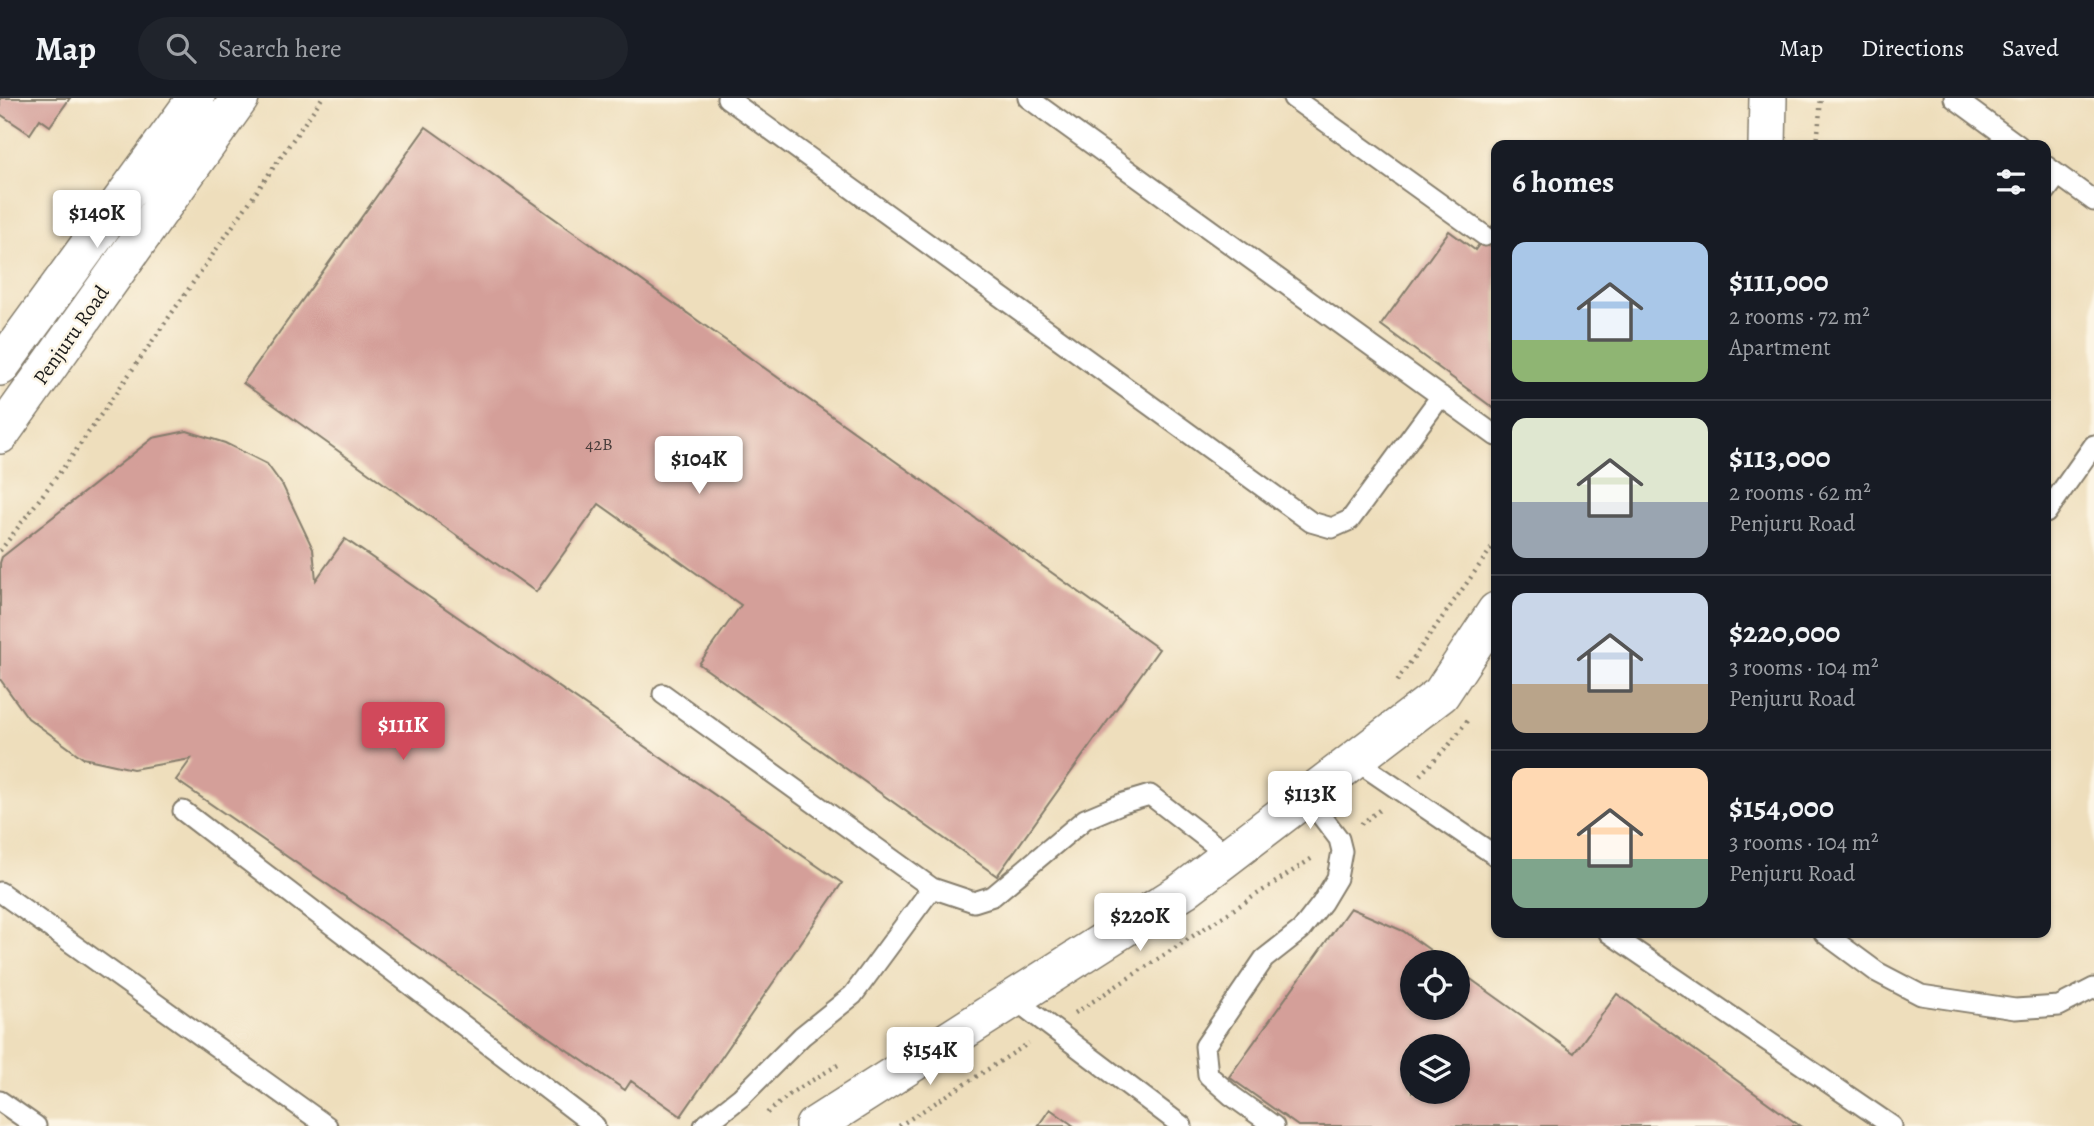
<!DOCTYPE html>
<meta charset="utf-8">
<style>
:root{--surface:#171b24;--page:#20242c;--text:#f1f3f6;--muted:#9ea1a6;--line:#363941;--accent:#d1495b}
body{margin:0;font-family:Alegreya,serif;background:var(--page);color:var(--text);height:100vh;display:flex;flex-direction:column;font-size:26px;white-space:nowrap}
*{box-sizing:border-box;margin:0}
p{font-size:23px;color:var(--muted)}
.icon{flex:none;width:38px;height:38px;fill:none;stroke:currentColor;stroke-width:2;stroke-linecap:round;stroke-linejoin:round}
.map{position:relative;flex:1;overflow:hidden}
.sheet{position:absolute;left:1491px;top:42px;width:560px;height:798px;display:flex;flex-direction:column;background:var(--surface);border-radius:14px;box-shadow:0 2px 5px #0004}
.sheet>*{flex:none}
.fabs{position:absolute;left:1400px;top:852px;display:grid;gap:14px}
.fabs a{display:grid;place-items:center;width:70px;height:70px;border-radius:50%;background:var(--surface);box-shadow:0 2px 5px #0004;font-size:35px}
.price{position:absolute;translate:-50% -60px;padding:0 16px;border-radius:7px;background:#fff;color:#222;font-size:23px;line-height:46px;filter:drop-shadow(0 2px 4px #0008)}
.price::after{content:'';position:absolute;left:50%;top:42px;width:21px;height:16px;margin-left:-10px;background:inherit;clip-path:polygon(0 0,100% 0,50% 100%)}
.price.selected{background:var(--accent);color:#fff}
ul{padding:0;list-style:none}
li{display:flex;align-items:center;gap:21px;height:175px;padding:0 21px}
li+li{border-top:2px solid var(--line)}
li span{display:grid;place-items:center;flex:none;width:196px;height:140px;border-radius:14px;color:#555}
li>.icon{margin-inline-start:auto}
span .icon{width:84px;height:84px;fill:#fffc;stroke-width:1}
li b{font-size:30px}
h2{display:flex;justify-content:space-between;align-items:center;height:84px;padding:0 21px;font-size:30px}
header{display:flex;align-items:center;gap:42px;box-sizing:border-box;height:98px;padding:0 35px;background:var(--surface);border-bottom:2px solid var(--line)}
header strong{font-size:33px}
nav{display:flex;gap:38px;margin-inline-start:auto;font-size:24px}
.search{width:490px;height:63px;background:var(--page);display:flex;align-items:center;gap:18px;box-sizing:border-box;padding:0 24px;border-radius:38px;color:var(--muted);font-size:26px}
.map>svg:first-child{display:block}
.building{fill:#d49f99;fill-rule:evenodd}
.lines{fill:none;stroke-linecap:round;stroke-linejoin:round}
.lane-casing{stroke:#857d6c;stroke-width:23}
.street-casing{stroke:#857d6c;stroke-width:40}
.path{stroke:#857d6c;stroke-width:4.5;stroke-dasharray:2 5;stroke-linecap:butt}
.lane{stroke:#fff;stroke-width:19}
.street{stroke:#fff;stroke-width:37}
.labels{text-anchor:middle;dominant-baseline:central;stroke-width:5;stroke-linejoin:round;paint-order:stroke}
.number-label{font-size:18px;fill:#4a3d3b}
.street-label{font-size:21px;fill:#1c1c1c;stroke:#fcf5e5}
</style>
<header>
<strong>Map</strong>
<div class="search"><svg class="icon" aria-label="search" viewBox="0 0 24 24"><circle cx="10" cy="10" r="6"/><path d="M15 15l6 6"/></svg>Search here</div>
<nav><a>Map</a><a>Directions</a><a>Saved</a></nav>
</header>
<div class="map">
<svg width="2094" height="1028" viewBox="0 0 2094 1028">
<rect width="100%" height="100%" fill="#fcf5e5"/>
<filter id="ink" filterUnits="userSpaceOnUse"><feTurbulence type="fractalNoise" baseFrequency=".0143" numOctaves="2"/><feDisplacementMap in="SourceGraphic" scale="14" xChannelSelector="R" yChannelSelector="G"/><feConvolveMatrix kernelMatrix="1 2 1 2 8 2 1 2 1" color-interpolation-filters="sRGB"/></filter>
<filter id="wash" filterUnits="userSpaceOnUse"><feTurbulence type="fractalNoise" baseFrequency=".00686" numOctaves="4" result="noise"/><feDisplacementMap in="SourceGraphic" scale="28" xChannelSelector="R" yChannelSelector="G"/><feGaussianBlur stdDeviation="1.57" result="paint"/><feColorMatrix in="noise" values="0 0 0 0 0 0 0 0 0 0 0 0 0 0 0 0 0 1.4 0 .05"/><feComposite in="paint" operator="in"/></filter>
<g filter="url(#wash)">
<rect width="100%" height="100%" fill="#eedebc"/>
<g id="blocks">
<!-- building -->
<path class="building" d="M0,0h70l-20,28 -10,-7 -10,15 -30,-20z
M426,29l733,522 -162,227 -298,-212 42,-59 -142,-101 -63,88 -293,-209z
M1496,123v189l-115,-85 68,-94 26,19z
M187,333l38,12 42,21 16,22 30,63 3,31 29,-41 497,344 -161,233 -50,-35 -6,9 -449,-310 15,-21 -58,10 -50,-11 -55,-40 -28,-39v-116l2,-6 151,-119z
M1350,810l53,23 44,31h-35v46h46v-38l116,83 43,-59 183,132h-502l-69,-49zM1412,948h46v46h-46z
M1050,1011l24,17h-36z"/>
</g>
</g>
<g filter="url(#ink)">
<use href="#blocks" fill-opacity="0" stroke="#857d6c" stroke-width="2"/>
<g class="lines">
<!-- lane casing -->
<g class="lane-casing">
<path id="lane" d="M727,0l584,424 21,6 18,-8 91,-124
M1028,0l468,338
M1293,0l192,138
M1954,0l64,47
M2046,68l48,35
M2046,93l12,-16
M2046,415l48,-68
M663,596l269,194 42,14 19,-6 92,-77 38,-16 27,-8 79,61
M1355,662l141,96
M183,713l412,315
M0,794l327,234
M1609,835l283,193
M1824,835l53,39 44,23 94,14 44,-3 35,-18
M1014,901l168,127
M0,1003l36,25
M704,1028l37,-29 61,-61 51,-41 79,-107
M1274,1028l-42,-30 -24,-21 -3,-29 59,-87 37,-29 21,-27 15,-25 5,-27 -3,-12 -32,-42"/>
</g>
<!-- street casing -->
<g class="street-casing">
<path id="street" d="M1767,47l1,-47
M0,269l196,-269
M0,337l240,-337
M814,1028l370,-236 257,-196 55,-83"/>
</g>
<!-- path -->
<path class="path" d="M1817,47l4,-47
M0,453l70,-92 252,-361
M1397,583l99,-139
M1420,677l29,-30 18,-24
M1361,726l21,-16
M1075,915l239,-156
M767,1015l27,-22 44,-26
M899,1028l130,-83"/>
<!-- lane -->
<use href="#lane" class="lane"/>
<!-- street -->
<use href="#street" class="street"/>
</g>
</g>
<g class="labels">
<!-- number labels -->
<g class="number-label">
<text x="599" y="346">42B</text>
</g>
<!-- street labels -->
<g class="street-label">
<text transform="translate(71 237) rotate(-55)">Penjuru Road</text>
</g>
</g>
</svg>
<div class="fabs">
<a><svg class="icon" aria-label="locate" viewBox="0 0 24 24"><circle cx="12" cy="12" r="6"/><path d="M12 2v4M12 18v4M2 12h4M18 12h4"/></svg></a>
<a><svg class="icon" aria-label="layers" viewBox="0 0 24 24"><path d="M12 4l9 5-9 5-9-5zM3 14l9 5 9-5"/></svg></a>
</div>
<b class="price" style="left:97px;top:152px">$140K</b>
<b class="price" style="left:699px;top:398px">$104K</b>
<b class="price selected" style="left:403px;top:664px">$111K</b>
<b class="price" style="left:1310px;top:733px">$113K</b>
<b class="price" style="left:1140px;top:855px">$220K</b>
<b class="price" style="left:930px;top:989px">$154K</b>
<section class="sheet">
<h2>6 homes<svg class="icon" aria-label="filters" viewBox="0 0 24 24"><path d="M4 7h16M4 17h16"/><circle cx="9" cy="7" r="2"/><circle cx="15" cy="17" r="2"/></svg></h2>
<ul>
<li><span style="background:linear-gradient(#a9c7e8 70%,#8fb573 0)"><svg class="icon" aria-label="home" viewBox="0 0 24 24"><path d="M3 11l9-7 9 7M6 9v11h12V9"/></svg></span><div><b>$111,000</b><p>2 rooms · 72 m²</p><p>Apartment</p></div></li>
<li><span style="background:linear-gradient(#dfe7d0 60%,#9aa5b1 0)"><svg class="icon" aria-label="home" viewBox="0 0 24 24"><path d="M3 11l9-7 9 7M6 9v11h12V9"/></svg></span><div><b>$113,000</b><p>2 rooms · 62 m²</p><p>Penjuru Road</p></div></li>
<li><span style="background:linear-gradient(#c9d6e8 65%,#b9a48a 0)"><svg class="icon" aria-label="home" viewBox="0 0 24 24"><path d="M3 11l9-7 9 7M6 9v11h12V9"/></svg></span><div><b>$220,000</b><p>3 rooms · 104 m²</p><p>Penjuru Road</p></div></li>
<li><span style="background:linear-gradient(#ffd9b3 65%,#7fa58c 0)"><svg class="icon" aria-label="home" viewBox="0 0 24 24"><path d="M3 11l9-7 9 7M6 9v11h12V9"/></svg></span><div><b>$154,000</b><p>3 rooms · 104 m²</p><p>Penjuru Road</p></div></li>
</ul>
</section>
</div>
